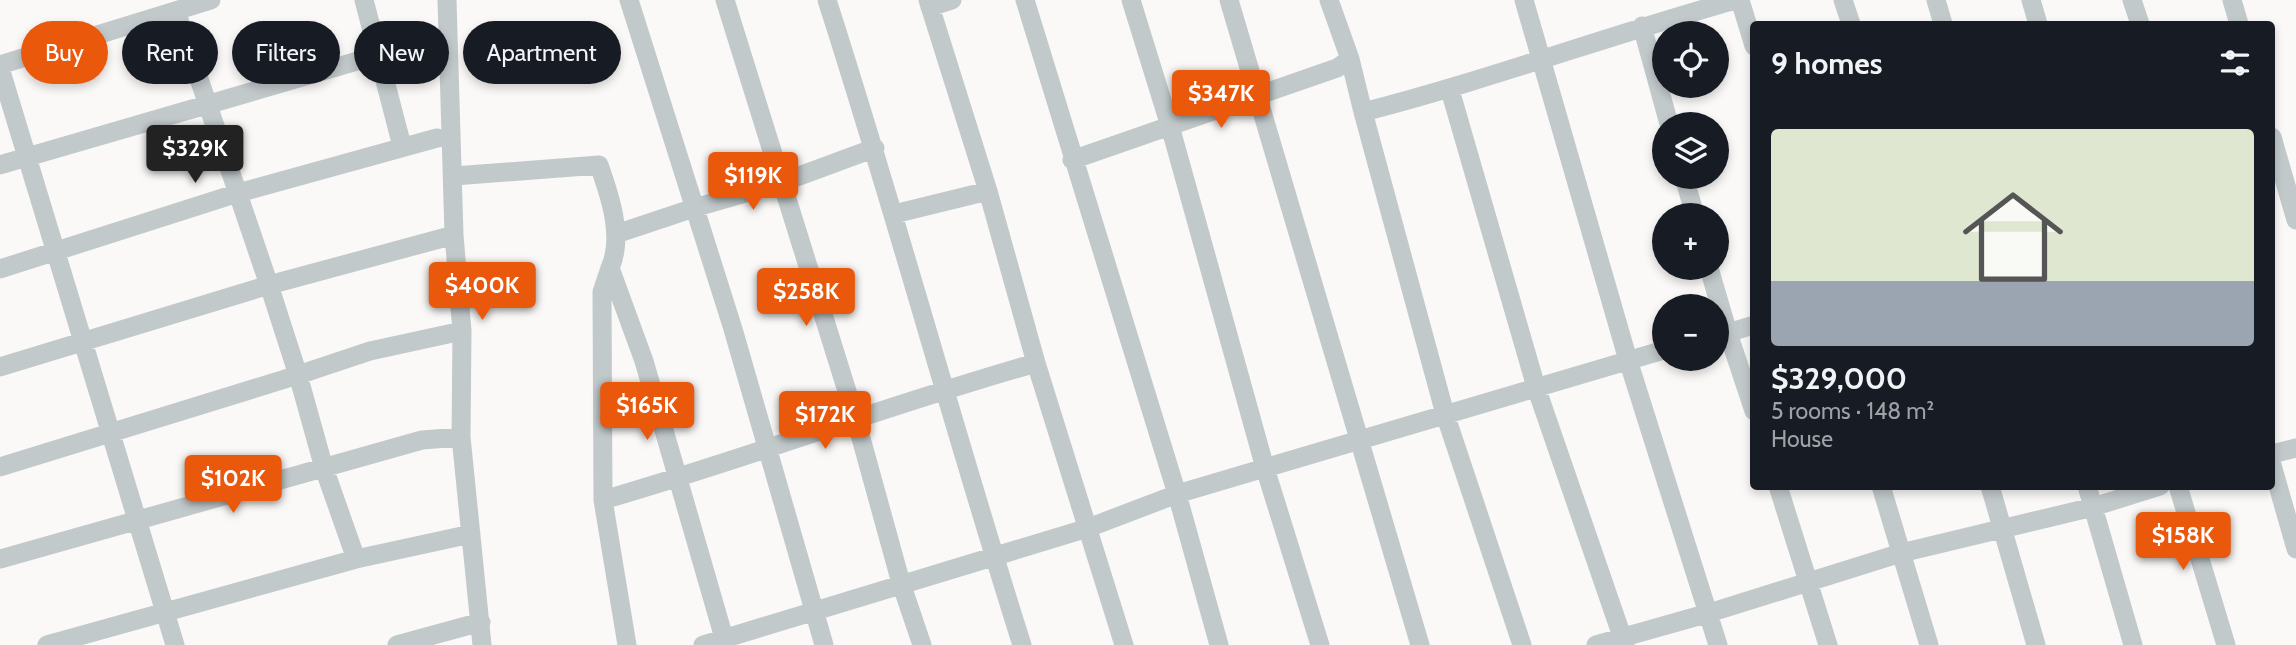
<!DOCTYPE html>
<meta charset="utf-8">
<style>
:root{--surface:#171b24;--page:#242831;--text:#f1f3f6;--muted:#9ea1a6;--accent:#ea580c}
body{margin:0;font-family:Cabin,sans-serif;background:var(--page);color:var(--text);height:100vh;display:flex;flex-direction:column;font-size:26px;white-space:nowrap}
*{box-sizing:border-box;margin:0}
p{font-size:23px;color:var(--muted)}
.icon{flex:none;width:38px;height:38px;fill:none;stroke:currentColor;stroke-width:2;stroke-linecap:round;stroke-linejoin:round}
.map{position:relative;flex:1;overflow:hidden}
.panel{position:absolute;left:1750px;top:21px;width:525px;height:469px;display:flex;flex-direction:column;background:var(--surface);border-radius:7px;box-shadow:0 4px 10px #0003}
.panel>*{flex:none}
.top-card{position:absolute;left:21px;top:21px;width:665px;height:63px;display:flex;gap:14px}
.fabs{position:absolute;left:1652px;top:21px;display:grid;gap:14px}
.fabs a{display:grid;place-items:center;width:77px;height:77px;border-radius:50%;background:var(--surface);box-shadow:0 4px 10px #0003;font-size:35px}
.price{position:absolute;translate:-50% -60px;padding:0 16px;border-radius:7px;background:var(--accent);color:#fff;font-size:23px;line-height:46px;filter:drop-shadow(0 2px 4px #0008)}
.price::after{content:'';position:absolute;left:50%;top:42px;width:21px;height:16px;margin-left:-10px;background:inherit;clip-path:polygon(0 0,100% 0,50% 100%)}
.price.on{background:#222;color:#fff}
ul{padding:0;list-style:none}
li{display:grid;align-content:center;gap:14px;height:371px;padding:0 21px}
li span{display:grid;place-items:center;height:217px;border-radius:7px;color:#555}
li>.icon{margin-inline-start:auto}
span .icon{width:126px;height:126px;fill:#fffc;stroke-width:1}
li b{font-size:30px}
h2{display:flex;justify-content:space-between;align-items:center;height:84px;padding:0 21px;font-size:30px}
.tag{padding:0 24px;border-radius:32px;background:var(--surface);box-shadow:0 4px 10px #0003;font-size:24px;line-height:63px}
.tag.on{background:var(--accent);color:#fff}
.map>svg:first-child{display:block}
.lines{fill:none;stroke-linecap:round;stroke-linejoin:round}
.minor{stroke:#c2c9cb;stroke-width:19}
</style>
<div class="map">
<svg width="2296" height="645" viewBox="0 0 2296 645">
<rect width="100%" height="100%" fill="#faf9f7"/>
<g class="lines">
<!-- minor -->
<path class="minor" d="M364,0l38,146
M447,0l7,235 8,96 -1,106 21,208
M629,0l104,329 91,316
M725,0l131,420 45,163 21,62
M827,0c69,214 127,431 195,645
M928,0l60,191 48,172 88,282
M1025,0l152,494 42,151
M1131,0l39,126 95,342 55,177
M1229,0l191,645
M1329,0l21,59 13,53c125,-32 247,-77 372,-112
M1524,0l104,360 90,285
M1740,0l14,46
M1843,0l8,24
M1936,0l7,24
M2031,0l7,24
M2132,0l8,24
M2232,0l7,24
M930,7l22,-7
M176,11l93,274 29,90 26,93 32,91
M1642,26l27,98
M0,65l211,-65
M0,68l175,577
M1450,90l86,297 89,258
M1363,112l82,302 77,231
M2272,137l24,83
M1072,160l265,-92 13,-9
M0,165l378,-110
M454,176l145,-11c11,31 25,72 11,103l34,93 82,284
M1684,177l11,38
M894,214l94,-23
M616,234l78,-26 89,-26 92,-34
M610,268l-8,24 1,208 24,145
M1709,268l19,65 26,78
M0,269l238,-76 199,-55
M1717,336l37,-11
M0,367l269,-82 185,-50
M2272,454l24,-6
M2272,465l24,84
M0,467l298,-92 72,-24 92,-20
M1778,486l50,159
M1881,486l48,159
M1990,486l46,159
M2087,486l46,159
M2178,486l48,159
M603,500c145,-42 288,-96 433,-137
M0,559l422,-119 39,-3
M47,645l309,-86 115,-25
M397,645l84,-23
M703,645l385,-117 89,-34 487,-144
M1596,645l113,-32 192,-60 192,-46 67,-21"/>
</g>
</svg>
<div class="fabs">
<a><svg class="icon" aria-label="locate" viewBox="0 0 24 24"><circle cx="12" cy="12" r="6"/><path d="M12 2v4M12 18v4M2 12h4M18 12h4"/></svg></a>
<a><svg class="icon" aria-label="layers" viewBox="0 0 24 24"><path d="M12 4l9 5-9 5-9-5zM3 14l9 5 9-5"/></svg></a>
<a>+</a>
<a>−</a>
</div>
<b class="price" style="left:1221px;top:130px">$347K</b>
<b class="price on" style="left:195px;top:185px">$329K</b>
<b class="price" style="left:753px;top:212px">$119K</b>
<b class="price" style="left:482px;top:322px">$400K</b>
<b class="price" style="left:806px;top:328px">$258K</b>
<b class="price" style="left:647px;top:442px">$165K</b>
<b class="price" style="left:825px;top:451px">$172K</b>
<b class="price" style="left:233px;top:515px">$102K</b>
<b class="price" style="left:2183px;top:572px">$158K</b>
<div class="top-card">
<a class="tag on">Buy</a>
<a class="tag">Rent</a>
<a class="tag">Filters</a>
<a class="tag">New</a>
<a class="tag">Apartment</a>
</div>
<section class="panel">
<h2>9 homes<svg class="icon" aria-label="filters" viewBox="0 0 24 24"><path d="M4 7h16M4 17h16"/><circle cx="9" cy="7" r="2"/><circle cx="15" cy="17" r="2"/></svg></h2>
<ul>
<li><span style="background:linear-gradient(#dfe7d0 70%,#9aa5b1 0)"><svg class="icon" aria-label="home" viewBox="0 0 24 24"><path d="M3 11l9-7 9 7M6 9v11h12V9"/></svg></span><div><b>$329,000</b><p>5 rooms · 148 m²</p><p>House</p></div></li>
</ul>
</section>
</div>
